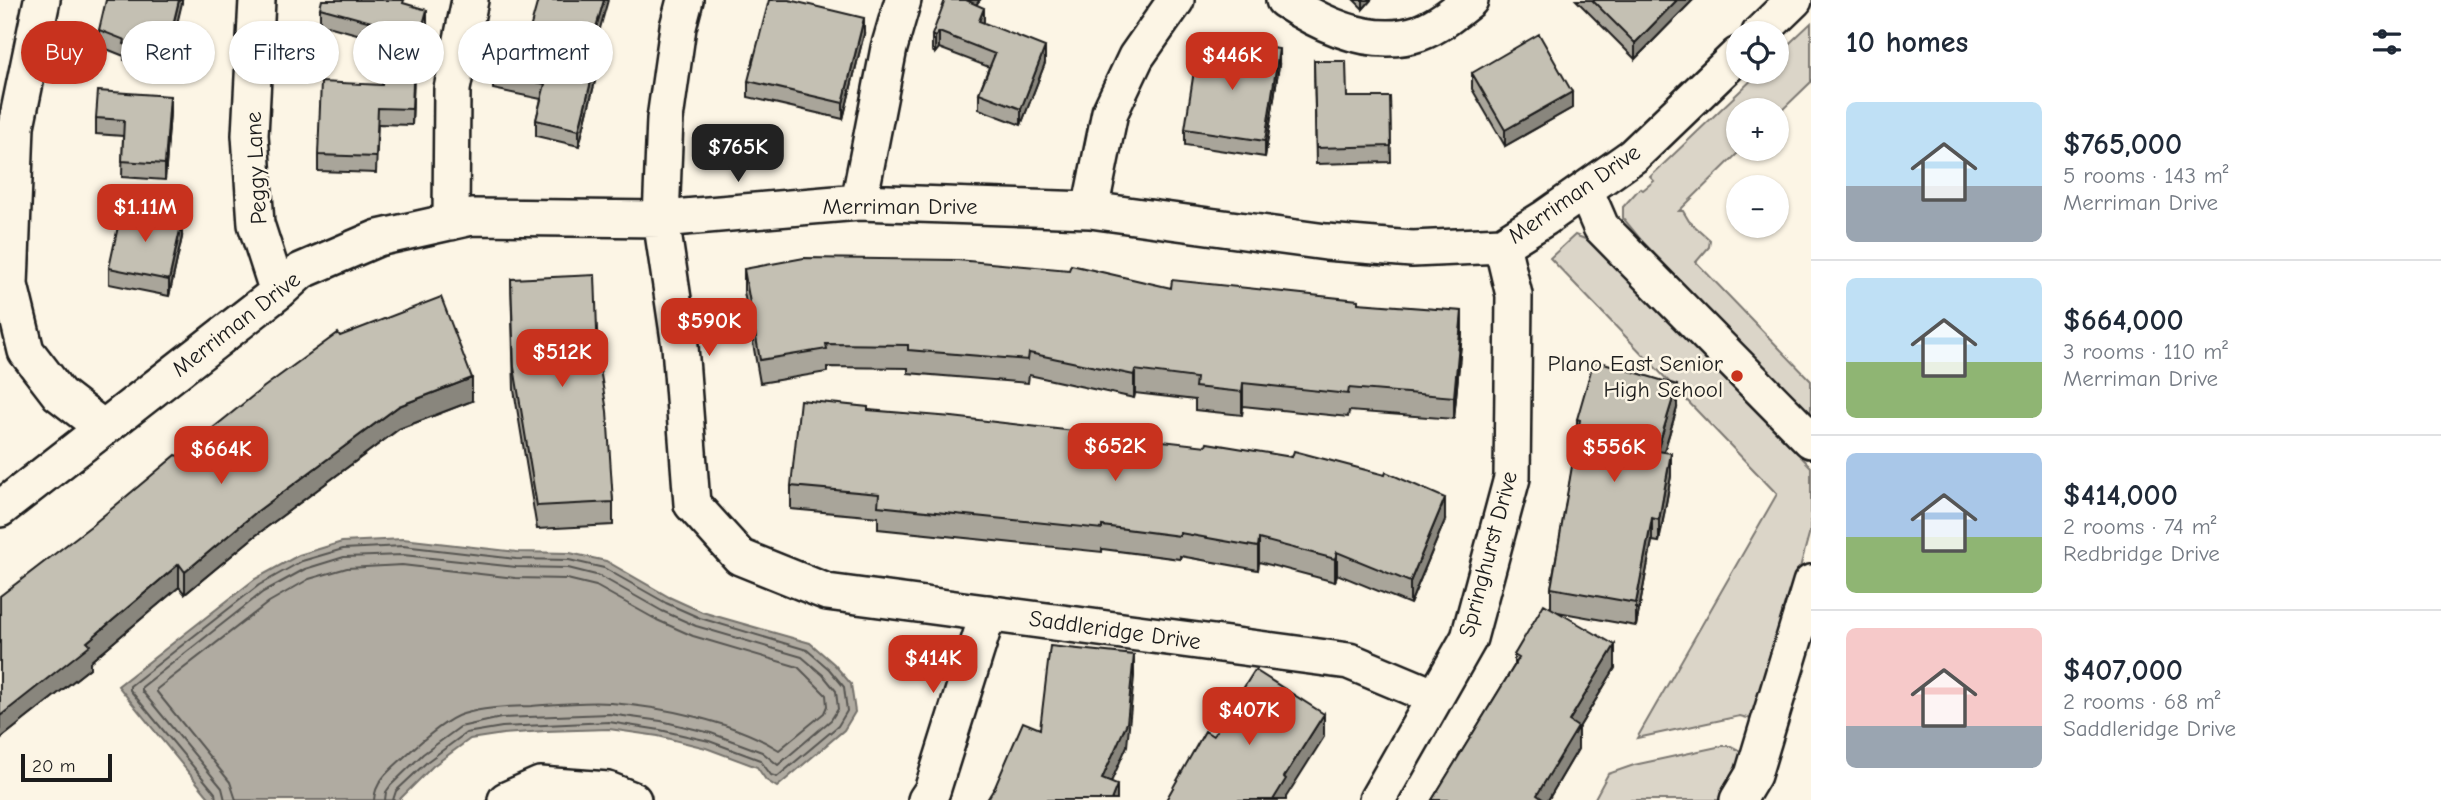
<!DOCTYPE html>
<meta charset="utf-8">
<style>
:root{--surface:#fff;--page:#f6f6f7;--text:#1f2937;--muted:#747a83;--line:#e0e1e3;--accent:#c8321e}
body{margin:0;font-family:"Comic Neue",sans-serif;background:var(--page);color:var(--text);height:100vh;display:flex;flex-direction:column;font-size:26px;white-space:nowrap}
*{box-sizing:border-box;margin:0}
p{font-size:23px;color:var(--muted)}
.icon{flex:none;width:38px;height:38px;fill:none;stroke:currentColor;stroke-width:2;stroke-linecap:round;stroke-linejoin:round}
.map{position:relative;flex:1;overflow:hidden}
.side{display:flex;flex-direction:column;background:var(--surface);width:630px}
.side>*{flex:none}
.guide{position:absolute;left:21px;top:21px;width:665px;height:63px;display:flex;gap:14px}
.tools{position:absolute;left:1726px;top:21px;display:grid;gap:14px}
.tools a{display:grid;place-items:center;width:63px;height:63px;border-radius:50%;background:var(--surface);box-shadow:0 2px 5px #0004;font-size:35px}
.scale{position:absolute;left:21px;bottom:18px;width:91px;box-sizing:border-box;padding-left:7px;border:4px solid #1c1c1c;border-top:0;font-size:19px;line-height:24px;white-space:nowrap;color:#1c1c1c;-webkit-text-stroke:5px #fcf5e5;paint-order:stroke}
.price{position:absolute;translate:-50% -60px;padding:0 16px;border-radius:14px;background:var(--accent);color:#fff;font-size:23px;line-height:46px;filter:drop-shadow(0 2px 4px #0008)}
.price::after{content:'';position:absolute;left:50%;top:42px;width:21px;height:16px;margin-left:-10px;background:inherit;clip-path:polygon(0 0,100% 0,50% 100%)}
.price.on{background:#222;color:#fff}
ul{padding:0;list-style:none}
li{display:flex;align-items:center;gap:21px;height:175px;padding:0 35px}
li+li{border-top:2px solid var(--line)}
li span{display:grid;place-items:center;flex:none;width:196px;height:140px;border-radius:10px;color:#555}
li>.icon{margin-inline-start:auto}
span .icon{width:84px;height:84px;fill:#fffc;stroke-width:1}
li b{font-size:30px}
h2{display:flex;justify-content:space-between;align-items:center;height:84px;padding:0 35px;font-size:30px}
.tag{padding:0 24px;border-radius:32px;background:var(--surface);box-shadow:0 2px 5px #0004;font-size:24px;line-height:63px}
.tag.on{background:var(--accent);color:#fff}
main{display:flex;flex:1;min-height:0}
.map>svg:first-child{display:block}
.green{fill:#dbd5c8;stroke:#7c7872;stroke-width:2}
.water{fill:#b0aba1;stroke:#75726c;stroke-width:2}
.lines{fill:none;stroke-linecap:round;stroke-linejoin:round}
.shore{stroke:#575551;stroke-width:2}
.minor-casing{stroke:#1c1c1c;stroke-width:40}
.minor{stroke:#fcf5e5;stroke-width:35}
.wall{fill:#a9a59a;stroke:#1c1c1c;stroke-width:2}
.shaded-wall{fill:#89867d;stroke:#1c1c1c;stroke-width:2}
.building{fill:#c4c0b3;stroke:#1c1c1c;stroke-width:2}
.poi-dot{fill:#c8321e;stroke:#fcf5e5;stroke-width:2.5}
.labels{text-anchor:middle;dominant-baseline:central;stroke-width:5;stroke-linejoin:round;paint-order:stroke}
.street-label{font-size:23px;fill:#1c1c1c;stroke:#fcf5e5}
.poi-label{font-size:23px;fill:#1c1c1c;stroke:#fcf5e5;text-anchor:end}
</style>
<main>
<div class="map">
<svg width="1811" height="800" viewBox="0 0 1811 800">
<rect width="100%" height="100%" fill="#fcf5e5"/>
<filter id="ink" filterUnits="userSpaceOnUse"><feTurbulence type="fractalNoise" baseFrequency=".0143" numOctaves="2"/><feDisplacementMap in="SourceGraphic" scale="14" xChannelSelector="R" yChannelSelector="G"/><feConvolveMatrix kernelMatrix="1 2 1 2 8 2 1 2 1" color-interpolation-filters="sRGB"/></filter>
<g filter="url(#ink)">
<!-- green -->
<path class="green" d="M1811,23v59l-35,34v-6h-38v39h4l-63,62h4l6,10 21,19 -1,7 -13,15 115,119v35l-170,-176 -18,-22v-11l17,-19 3,2 11,-9 -4,-4 110,-105h16v-16z
M1575,235l15,6 13,10 208,216v60l-30,111 -26,82 -15,-4 -103,22 140,-244 -227,-236z
M1722,746h9l15,8 -23,46h-129l14,-26 26,-9z"/>
<!-- water -->
<path class="water" d="M403,539l114,13 53,1 36,8 63,36 33,15 108,31 24,21 17,20 4,28 -11,18 -67,57 -11,-7 -9,-13 -51,-19 -48,-12 -49,-7 -64,2 -42,3 -33,5 -37,27 -34,34h-188l-93,-114 137,-107 44,-24 43,-13z"/>
<g class="lines">
<!-- shore -->
<path class="shore" d="M216,800l-1,-7 -85,-103v-4l129,-101 43,-24 41,-12 60,-3 113,13 53,1 35,8 62,35 34,15 107,32 22,19 15,18 3,24 -9,15 -61,51 -6,-2 -11,-15 -51,-19 -49,-11 -51,-8 -107,5 -36,6 -38,28 -32,30 -3,9
M225,800l-3,-12 -80,-97v-4l121,-95 42,-23 39,-12 59,-2 113,12 52,1 32,8 62,35 34,15 106,31 21,18 13,16 2,18 -7,11 -53,45 -16,-13 -51,-19 -50,-12 -52,-7 -108,4 -41,9 -37,27 -32,31 -5,7 -1,8
M236,800l-6,-18 -73,-90v-3l112,-87 40,-23 38,-11 55,-3 113,13 52,1 29,7 61,34 36,16 105,31 28,28 1,11 -3,7 -45,37c-44,-28 -115,-43 -168,-47 -25,-2 -53,1 -79,3 -23,1 -47,1 -69,8 -18,5 -46,31 -60,44 -13,12 -28,23 -29,42"/>
<!-- minor casing -->
<g class="minor-casing">
<path id="minor" d="M42,0l-26,126 -6,159 16,66 33,43 44,34
M257,0l-7,135 6,89 22,68
M685,0l-7,27 -13,92 -4,100 19,127 12,158 48,53 87,35 522,69 86,36
M1284,0c38,25 88,49 135,33 19,-7 35,-20 51,-33
M1760,33l34,-33
M1585,190l16,37 210,213
M859,202l30,-154 14,-48
M1090,210l20,-98 26,-55 40,-57
M451,222l1,-133 18,-89
M0,509l278,-217 23,-21 77,-33 94,-21 189,2 198,-17 231,8 236,32 86,7 90,-4 43,-27 88,-62 105,-101
M506,800l34,-15 68,5 25,10
M926,800l6,-9 56,-178
M1377,800l92,-162 43,-160 2,-183 -12,-50
M1738,800l15,-25 58,-192"/>
</g>
<!-- minor -->
<use href="#minor" class="minor"/>
</g>
<!-- wall -->
<path class="wall" d="M182,0l-16,70 -42,-10v-4l-25,-10v-16z
M1354,0h17l-8,9z
M1576,0h117l-58,59z
M407,5l20,21 -13,47 -2,52 -34,-1 -2,49 -58,-2v-16l64,-70 1,-44 -63,-17v-16z
M976,5l8,18 61,40 -24,62 -42,-16v-16l10,-26 -50,-19 -4,5 -3,-2v-16z
M864,34l-21,85 -95,-22v-16z
M527,40l65,16 5,17 -18,73 -43,-10v-16l5,-21 -48,-10v-16z
M1314,61l33,36h43l1,65 -75,2z
M1279,65l-14,92 -80,-12v-16z
M1472,73l100,35 -67,38 -33,-57z
M170,112l-5,68 -43,-3 1,-41 -27,-2v-16z
M182,237l-13,59 -60,-12v-16z
M744,269l427,19 187,15 104,30 -8,86 -105,-8 -1,6 -105,-11 -1,9 -47,-5v-10l-60,-7 -1,5 -105,-23 -1,8 -120,-10v-5l-81,-1v5l-67,11 -16,-91z
M511,279l87,78 15,145v23l-76,4 -23,-139z
M340,336l132,65 -73,28 -144,107 -70,58 -6,-7 -89,75v6l-90,71 178,-283z
M1677,408l-13,44 7,24 -12,66 -7,-1 -16,85 -78,-14 57,56 -37,61v20l-30,51h-116l82,-134v-11l37,-47v-20l26,-147v-22z
M868,410l577,110 -35,84 -73,-30 -2,8 -76,-20 -1,8 -78,-14v3l-78,-10v3l-224,-23v-12l-87,-8v-23z"/>
<!-- shaded-wall -->
<path class="shaded-wall" d="M179,0h3v3l-16,67v-16z
M604,0h4l-20,71v-16z
M966,0h14l-14,17z
M1363,0h8l-8,9z
M1677,0h16l-58,59v-16z
M984,8v16l-5,-3z
M427,10v16l-13,47 -2,52 2,-68z
M864,18v16l-21,85v-16z
M939,32v16l-4,5v-16z
M1045,47v16l-24,62v-16z
M1279,49v16l-14,92v-16z
M597,57v16l-18,73v-16z
M1572,92v16l-67,38v-16z
M170,96v16l-5,68v-16z
M182,221v16l-13,59v-16z
M1462,311v22l-8,86v-22z
M1135,370v23l-1,5v-23z
M472,378v23l-73,28 -144,107 -70,58v-22l70,-59 144,-107z
M1243,383v23l-1,9v-23z
M1677,385v23l-20,66v-23z
M1671,453v23l-12,66v-22z
M1445,498v22l-35,84v-22z
M1652,518v23l-16,85v-23z
M1259,539v23l-1,8v-23z
M1337,552v22l-2,8v-23z
M179,564v23l-89,75v6l-90,71v-23z
M1615,645v23l-37,61v20l-30,51h-11v-5l32,-74z
M1134,655v22l-7,69 -24,54 -1,-21z
M1324,714v23l-38,60v3h-13l11,-23z
M1117,785v15h-6z"/>
<!-- building -->
<path class="building" d="M106,0h73l-13,54 -42,-10 1,-4 -26,-10z
M322,0h82l-1,3 24,7 -13,47 -2,52 -34,-1 -2,49 -58,-2 3,-73 61,3 1,-50 3,-9 -66,-18z
M538,0h66l-16,55 9,2 -18,73 -43,-10 9,-36 -52,-11 9,-38 25,5z
M769,0h20l75,18 -21,85 -95,-22z
M945,0h21l18,8 -5,13 66,26 -24,62 -42,-16 16,-39 -56,-22 -4,5 -3,-2z
M1592,0h85l-42,43z
M1539,34l33,58 -67,38 -33,-57z
M1198,45l52,8 1,-8 28,4 -14,92 -80,-12z
M1314,61h32l1,36h43l1,49 -75,2z
M98,91l72,5 -5,68 -43,-3 2,-41 -28,-2z
M122,208l60,13 -13,59 -60,-12z
M804,258l153,2 112,10 2,-5 100,23 1,-8 186,20v3l104,8 -8,86 -105,-9 -1,6 -105,-11 -1,9 -47,-5 1,-9 -61,-8 -1,5 -105,-22 -1,7 -120,-10v-5l-82,-1 1,5 -67,11 -16,-91z
M595,275l3,82 9,54 6,91 -76,4 -23,-139 -3,-88z
M441,297l31,81 -73,28 -144,107 -70,59 -6,-8 -92,78 3,3 -90,71v-120l91,-70 85,-71 2,1 86,-69 74,-54 2,3z
M1594,360l83,25 -20,66 14,2 -12,67 -7,-2 -16,85 -85,-15 29,-168 -3,-1z
M800,400l68,7v3l84,7 254,29 1,-3 85,14 2,-6 91,24 1,-3 59,26 -35,84 -73,-30 -2,7 -76,-20 -1,8 -78,-14v3l-78,-10v3l-224,-23 1,-12 -88,-8z
M1544,604l71,41 -46,76 9,6 -41,68 7,5h-112l87,-142 -5,-3z
M1050,646l84,9 -7,68 -25,56 15,6 -6,15h-124l8,-13 28,-65 17,7z
M1255,670l69,44 -40,63 2,2 -13,21h-107l39,-69 8,5z"/>
</g>
<!-- markers -->
<circle class="poi-dot" cx="1737" cy="376" r="7"/>
<g class="labels">
<!-- street labels -->
<g class="street-label">
<text transform="translate(256 168) rotate(-93)">Peggy Lane</text>
<text transform="translate(1574 194) rotate(-35)">Merriman Drive</text>
<text x="900" y="206">Merriman Drive</text>
<text transform="translate(236 324) rotate(-38)">Merriman Drive</text>
<text transform="translate(1488 554) rotate(-75)">Springhurst Drive</text>
<text transform="translate(1115 630) rotate(8)">Saddleridge Drive</text>
</g>
<!-- poi labels -->
<g class="poi-label">
<text x="1723" y="363">Plano East Senior<tspan x="1723" dy="26">High School</tspan></text>
</g>
</g>
</svg>
<div class="tools">
<a><svg class="icon" aria-label="locate" viewBox="0 0 24 24"><circle cx="12" cy="12" r="6"/><path d="M12 2v4M12 18v4M2 12h4M18 12h4"/></svg></a>
<a>+</a>
<a>−</a>
</div>
<div class="scale">20 m</div>
<b class="price" style="left:1232px;top:92px">$446K</b>
<b class="price on" style="left:738px;top:184px">$765K</b>
<b class="price" style="left:145px;top:244px">$1.11M</b>
<b class="price" style="left:709px;top:358px">$590K</b>
<b class="price" style="left:562px;top:389px">$512K</b>
<b class="price" style="left:1115px;top:483px">$652K</b>
<b class="price" style="left:1614px;top:484px">$556K</b>
<b class="price" style="left:221px;top:486px">$664K</b>
<b class="price" style="left:933px;top:695px">$414K</b>
<b class="price" style="left:1249px;top:747px">$407K</b>
<div class="guide">
<a class="tag on">Buy</a>
<a class="tag">Rent</a>
<a class="tag">Filters</a>
<a class="tag">New</a>
<a class="tag">Apartment</a>
</div>
</div>
<section class="side">
<h2>10 homes<svg class="icon" aria-label="filters" viewBox="0 0 24 24"><path d="M4 7h16M4 17h16"/><circle cx="9" cy="7" r="2"/><circle cx="15" cy="17" r="2"/></svg></h2>
<ul>
<li><span style="background:linear-gradient(#bfe0f5 60%,#9aa5b1 0)"><svg class="icon" aria-label="home" viewBox="0 0 24 24"><path d="M3 11l9-7 9 7M6 9v11h12V9"/></svg></span><div><b>$765,000</b><p>5 rooms · 143 m²</p><p>Merriman Drive</p></div></li>
<li><span style="background:linear-gradient(#bfe0f5 60%,#8fb573 0)"><svg class="icon" aria-label="home" viewBox="0 0 24 24"><path d="M3 11l9-7 9 7M6 9v11h12V9"/></svg></span><div><b>$664,000</b><p>3 rooms · 110 m²</p><p>Merriman Drive</p></div></li>
<li><span style="background:linear-gradient(#a9c7e8 60%,#8fb573 0)"><svg class="icon" aria-label="home" viewBox="0 0 24 24"><path d="M3 11l9-7 9 7M6 9v11h12V9"/></svg></span><div><b>$414,000</b><p>2 rooms · 74 m²</p><p>Redbridge Drive</p></div></li>
<li><span style="background:linear-gradient(#f6c9c9 70%,#9aa5b1 0)"><svg class="icon" aria-label="home" viewBox="0 0 24 24"><path d="M3 11l9-7 9 7M6 9v11h12V9"/></svg></span><div><b>$407,000</b><p>2 rooms · 68 m²</p><p>Saddleridge Drive</p></div></li>
</ul>
</section>
</main>
